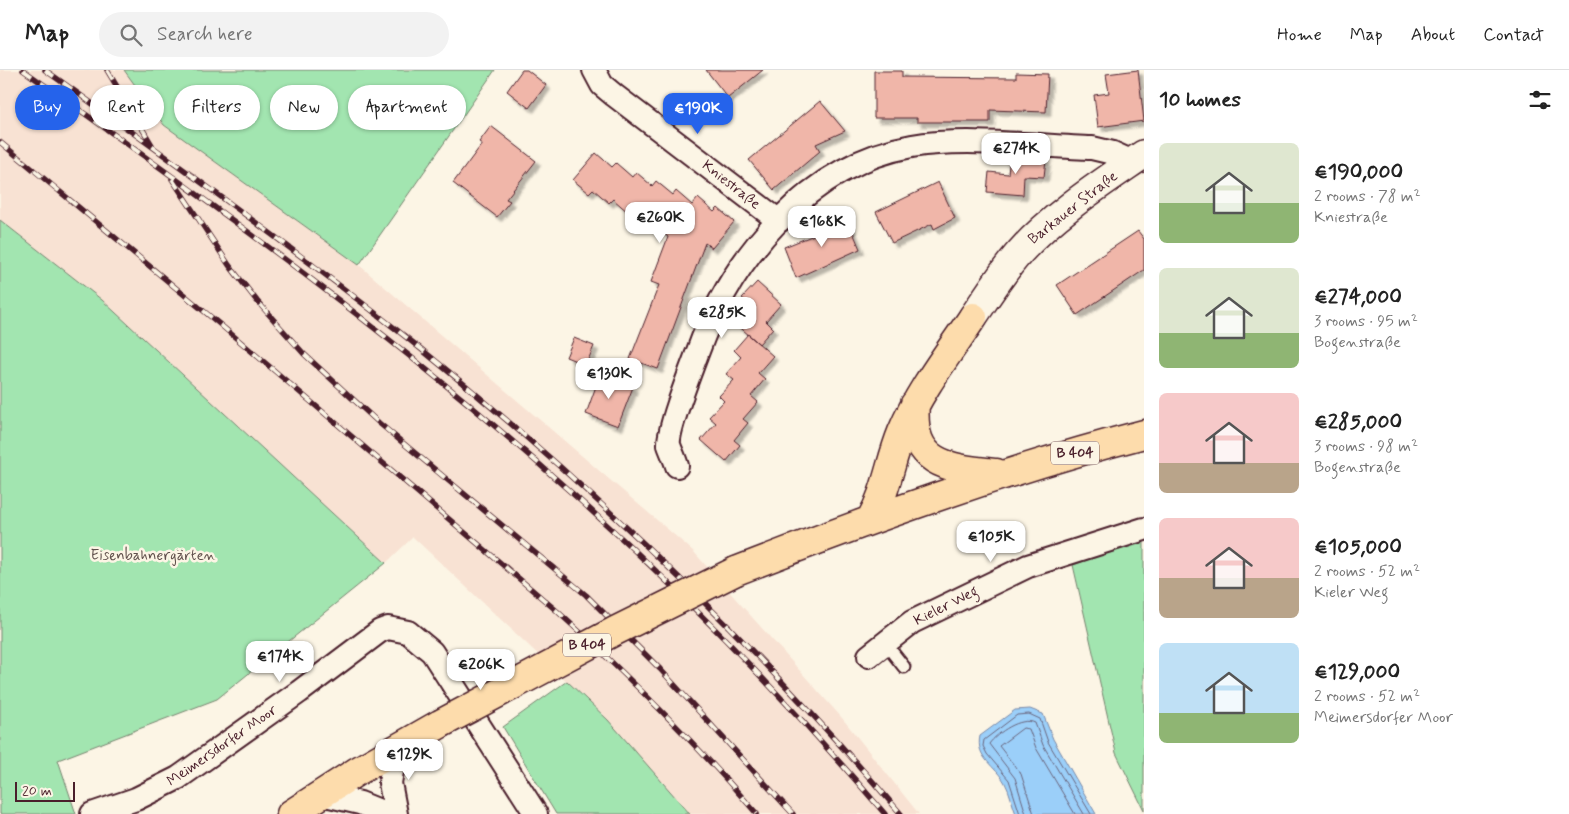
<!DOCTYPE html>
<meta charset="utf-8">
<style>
:root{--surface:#fff;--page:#f2f2f2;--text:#222;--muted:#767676;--line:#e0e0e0;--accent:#2563eb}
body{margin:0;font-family:Mynerve,sans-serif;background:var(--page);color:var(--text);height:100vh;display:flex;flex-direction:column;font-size:19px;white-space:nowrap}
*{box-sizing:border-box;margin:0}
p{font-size:16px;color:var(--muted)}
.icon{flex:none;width:28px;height:28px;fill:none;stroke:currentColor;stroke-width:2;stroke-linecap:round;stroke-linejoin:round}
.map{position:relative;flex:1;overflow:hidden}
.sheet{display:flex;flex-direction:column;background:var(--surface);width:425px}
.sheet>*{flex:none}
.top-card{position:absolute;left:15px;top:15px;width:475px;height:45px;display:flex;gap:10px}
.scale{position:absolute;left:15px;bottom:12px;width:60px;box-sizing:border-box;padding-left:5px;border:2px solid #4a1f2b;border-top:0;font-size:14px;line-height:18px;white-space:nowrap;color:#4a1f2b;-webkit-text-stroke:4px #fcf5e5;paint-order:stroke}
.price{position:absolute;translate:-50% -42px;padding:0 11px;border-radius:10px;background:#fff;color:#222;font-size:16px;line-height:32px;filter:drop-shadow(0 1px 2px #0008)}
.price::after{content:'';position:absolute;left:50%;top:30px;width:15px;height:11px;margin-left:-8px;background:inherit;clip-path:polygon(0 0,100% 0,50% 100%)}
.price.selected{background:var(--accent);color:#fff}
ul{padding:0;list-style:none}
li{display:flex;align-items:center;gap:15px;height:125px;padding:0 15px}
li span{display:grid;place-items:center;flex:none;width:140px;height:100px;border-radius:8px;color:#555}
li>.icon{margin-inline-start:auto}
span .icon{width:60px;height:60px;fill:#fffc;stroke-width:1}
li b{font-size:21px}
h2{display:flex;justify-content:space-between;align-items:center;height:60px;padding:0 15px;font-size:21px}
.pill{padding:0 18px;border-radius:22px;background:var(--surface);box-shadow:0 1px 4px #0004;font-size:18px;line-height:45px}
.pill.selected{background:var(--accent);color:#fff}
header{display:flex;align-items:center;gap:30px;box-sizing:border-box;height:70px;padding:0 25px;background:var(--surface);border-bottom:1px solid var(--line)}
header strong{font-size:24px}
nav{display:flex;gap:28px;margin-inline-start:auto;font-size:18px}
.search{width:350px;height:45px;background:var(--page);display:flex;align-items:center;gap:12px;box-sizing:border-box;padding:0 18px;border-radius:28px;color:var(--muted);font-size:19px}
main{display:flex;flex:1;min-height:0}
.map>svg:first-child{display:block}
.built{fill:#f8e2d3}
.green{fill:#a2e5b0;stroke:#76826e}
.water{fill:#9bcff9;stroke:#7b89a7}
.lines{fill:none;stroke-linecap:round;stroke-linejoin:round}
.shore{stroke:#6a657d;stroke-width:1}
.building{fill:#f0b6a9;stroke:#4a1f2b;filter:url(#shadow)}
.service-casing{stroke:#4a1f2b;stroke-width:15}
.minor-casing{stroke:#4a1f2b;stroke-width:26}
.tertiary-casing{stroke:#4a1f2b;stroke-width:31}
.primary-casing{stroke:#4a1f2b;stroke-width:31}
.service{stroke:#fcf5e5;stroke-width:11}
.minor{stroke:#fcf5e5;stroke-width:22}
.tertiary{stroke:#fcf5e5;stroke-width:28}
.primary{stroke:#fddcac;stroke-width:28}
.rail-casing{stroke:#4a1f2b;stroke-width:5.5}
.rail{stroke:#fcf5e5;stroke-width:4;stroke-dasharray:11;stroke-linecap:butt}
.primary-bridge-casing{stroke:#4a1f2b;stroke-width:31;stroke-linecap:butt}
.primary-bridge{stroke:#fddcac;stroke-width:28}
.labels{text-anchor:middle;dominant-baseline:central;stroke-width:5;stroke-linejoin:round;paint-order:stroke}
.shield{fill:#fcf5e5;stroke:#7f5f63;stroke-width:1}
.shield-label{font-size:14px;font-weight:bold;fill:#4a1f2b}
.street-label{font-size:15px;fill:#4a1f2b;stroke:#fcf5e5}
.park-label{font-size:15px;fill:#60504c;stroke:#fcf5e5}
</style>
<header>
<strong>Map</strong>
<div class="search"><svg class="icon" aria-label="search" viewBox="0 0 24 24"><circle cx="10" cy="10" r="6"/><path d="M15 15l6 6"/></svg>Search here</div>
<nav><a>Home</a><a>Map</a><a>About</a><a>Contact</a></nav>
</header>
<main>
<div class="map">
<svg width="1144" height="744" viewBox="0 0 1144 744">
<defs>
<filter id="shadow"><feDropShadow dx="4.5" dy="4.5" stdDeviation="1" flood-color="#0004"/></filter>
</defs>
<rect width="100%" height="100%" fill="#fcf5e5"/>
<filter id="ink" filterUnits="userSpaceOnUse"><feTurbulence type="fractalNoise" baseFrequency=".02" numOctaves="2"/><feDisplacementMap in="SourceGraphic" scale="10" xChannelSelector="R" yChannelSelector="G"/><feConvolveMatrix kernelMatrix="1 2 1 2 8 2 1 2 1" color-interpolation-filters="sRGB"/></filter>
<g filter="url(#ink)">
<!-- built -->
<path class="built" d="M0,0h124l40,55 195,140 334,286 149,167 77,96h-229l-82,-94 -195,-183 -27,26 -284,-263 -102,-80z"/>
<!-- green -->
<path class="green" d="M124,0h371l-136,195 -195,-140z
M0,150l102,80 284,263 -169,136 -159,61 18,54h-76z
M1144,469v271l-28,-57 -43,-188z
M567,611l41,39 82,94h-134l-53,-87z"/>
<!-- water -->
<path class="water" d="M1030,639l13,5 10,25 43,75h-80c-4,-10 -6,-22 -11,-31 -9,-17 -30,-25 -25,-47l35,-26z"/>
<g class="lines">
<!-- shore -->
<path class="shore" d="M1020,744l-11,-34 -22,-26 -4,-8 1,-6 33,-25 12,-1 11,5 8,23 43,72
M1026,744l-11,-36 -26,-34c8,-11 32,-28 46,-21l8,22 41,69
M1034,744l-13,-40 -22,-28 24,-18 6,1 7,19 39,66"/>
</g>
<!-- building -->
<path class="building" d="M522,0h5l19,15 -17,23 -22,-17z
M706,0h57l-35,28z
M1138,0l6,51 -46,6 -4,-32 15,-2 -3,-19z
M874,1h28v6l114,1v-5l32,1 -2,38 -56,-2v12h-73v-4h-43z
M820,31l25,30 -29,13 4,7 -46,39 -25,-30z
M491,56l45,35 -30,38 4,2 -13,16 -44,-34 29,-39 -3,-2z
M596,83l16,14 4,-4 16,14 4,-5 16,14 4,-5 17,14 3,-4 16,14 6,-7 16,14 4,-4 16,14 -22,26 -7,-5 -47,126 -28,-10 29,-74 -8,-3 17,-45 -35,-29 -4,5 -16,-14 -4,4 -16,-14 -4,4 -16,-13z
M1010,86l36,3 -2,18 -20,-1 -1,19 -36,-3 2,-20 19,2z
M938,112l17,36 -21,11 -2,-5 -40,19 -16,-31z
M847,148l13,31 -64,29 -12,-31 40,-16 -1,-2z
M1138,161l6,8v31l-67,45 -20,-30z
M757,212l24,22 -15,17 7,7 -14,16 -25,-22 16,-17 -8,-7z
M748,264l25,22 -15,17 7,6 -14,17 7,6 -15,17 5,4 -14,17 6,5 -14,17 -25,-22 15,-17 -7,-6 15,-16 -5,-5 15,-16 -8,-6 15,-17 -7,-7z
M574,268l20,8 -8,19 -20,-8z
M600,305l33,12 -15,39 -32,-12z"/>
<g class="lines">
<!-- service casing -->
<g class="service-casing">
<path id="service" d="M885,573l19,24"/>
</g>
<!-- minor casing -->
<g class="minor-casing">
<path id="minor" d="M594,0l8,15 12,10 165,126
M677,396c-2,-7 -6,-15 -8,-21 -2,-14 23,-78 29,-94 34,-94 111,-187 214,-205 53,-9 125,0 180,2l21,5 20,9
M869,586l43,-34 116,-56 116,-37
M396,679l-6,34 6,31
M321,724l39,9 27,11
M92,744l44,-15 42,-21 121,-86 81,-61 8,-3 20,4 24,20 104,162"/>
</g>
<!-- tertiary casing -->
<g class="tertiary-casing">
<path id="tertiary" d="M973,247c15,-22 30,-46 47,-65 35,-39 82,-69 124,-98"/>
</g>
<!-- primary casing -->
<g class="primary-casing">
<path id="primary" d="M915,334c-5,61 32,64 81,69
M871,449c16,-28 19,-58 31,-87 17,-41 46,-78 71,-115
M736,501c134,-52 269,-101 408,-137
M291,744l65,-42 84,-48"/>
</g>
<!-- service -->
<use href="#service" class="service"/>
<!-- minor -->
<use href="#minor" class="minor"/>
<!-- tertiary -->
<use href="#tertiary" class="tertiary"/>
<!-- primary -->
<use href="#primary" class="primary"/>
<!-- rail casing -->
<g class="rail-casing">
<path id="rail" d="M23,0c189,133 377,269 550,424 111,99 215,207 312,320
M45,0c127,90 254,182 376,279 174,140 335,296 480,465
M107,0l45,75
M0,72l223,185 334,284c70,64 138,131 200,203
M172,109l57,86 28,36 47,53 75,69 207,172 74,74 133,145"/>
</g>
<!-- rail -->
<use href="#rail" class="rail"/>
<!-- primary-bridge casing -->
<g class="primary-bridge-casing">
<path id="primary-bridge" d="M440,654l175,-93 121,-60"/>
</g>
<!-- primary-bridge -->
<use href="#primary-bridge" class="primary-bridge"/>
</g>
</g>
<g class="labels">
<!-- shield labels -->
<g class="shield">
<rect x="1051" y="371.5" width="48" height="23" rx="4"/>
<rect x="563" y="563.5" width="48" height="23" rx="4"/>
</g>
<g class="shield-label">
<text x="1075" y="383">B 404</text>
<text x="587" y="575">B 404</text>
</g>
<!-- street labels -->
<g class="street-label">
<text transform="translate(731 115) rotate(38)">Kniestraße</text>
<text transform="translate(1073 138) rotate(-38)">Barkauer Straße</text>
<text transform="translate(946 536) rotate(-27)">Kieler Weg</text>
<text transform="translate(222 676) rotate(-35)">Meimersdorfer Moor</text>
</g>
<!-- park labels -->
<g class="park-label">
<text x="153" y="486">Eisenbahnergärten</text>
</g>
</g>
</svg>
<div class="scale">20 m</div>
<b class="price selected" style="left:698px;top:65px">€190K</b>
<b class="price" style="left:1016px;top:105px">€274K</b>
<b class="price" style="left:660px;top:174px">€260K</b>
<b class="price" style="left:822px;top:178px">€168K</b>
<b class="price" style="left:722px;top:269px">€285K</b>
<b class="price" style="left:609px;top:330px">€130K</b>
<b class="price" style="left:991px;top:493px">€105K</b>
<b class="price" style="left:280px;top:613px">€174K</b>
<b class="price" style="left:481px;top:621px">€206K</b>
<b class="price" style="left:409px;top:711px">€129K</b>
<div class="top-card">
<a class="pill selected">Buy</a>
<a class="pill">Rent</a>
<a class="pill">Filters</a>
<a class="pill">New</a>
<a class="pill">Apartment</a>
</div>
</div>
<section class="sheet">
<h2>10 homes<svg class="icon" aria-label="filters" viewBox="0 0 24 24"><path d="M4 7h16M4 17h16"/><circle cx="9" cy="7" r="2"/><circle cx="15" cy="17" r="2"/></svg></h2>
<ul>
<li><span style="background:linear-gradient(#dfe7d0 60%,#8fb573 0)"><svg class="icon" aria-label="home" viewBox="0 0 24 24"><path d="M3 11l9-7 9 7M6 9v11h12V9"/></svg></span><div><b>€190,000</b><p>2 rooms · 78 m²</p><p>Kniestraße</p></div></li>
<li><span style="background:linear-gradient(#dfe7d0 65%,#8fb573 0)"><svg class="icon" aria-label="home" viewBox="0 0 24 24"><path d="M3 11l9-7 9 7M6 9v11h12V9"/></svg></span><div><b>€274,000</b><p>3 rooms · 95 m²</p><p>Bogenstraße</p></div></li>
<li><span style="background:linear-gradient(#f6c9c9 70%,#b9a48a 0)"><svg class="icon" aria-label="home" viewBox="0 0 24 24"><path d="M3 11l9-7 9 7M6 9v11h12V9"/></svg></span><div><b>€285,000</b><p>3 rooms · 98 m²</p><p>Bogenstraße</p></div></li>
<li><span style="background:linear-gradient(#f6c9c9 60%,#b9a48a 0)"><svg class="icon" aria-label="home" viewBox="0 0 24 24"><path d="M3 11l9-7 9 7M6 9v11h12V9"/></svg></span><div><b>€105,000</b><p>2 rooms · 52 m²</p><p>Kieler Weg</p></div></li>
<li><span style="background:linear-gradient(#bfe0f5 70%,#8fb573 0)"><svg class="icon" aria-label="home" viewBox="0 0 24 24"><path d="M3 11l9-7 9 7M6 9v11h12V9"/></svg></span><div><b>€129,000</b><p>2 rooms · 52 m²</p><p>Meimersdorfer Moor</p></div></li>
</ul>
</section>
</main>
